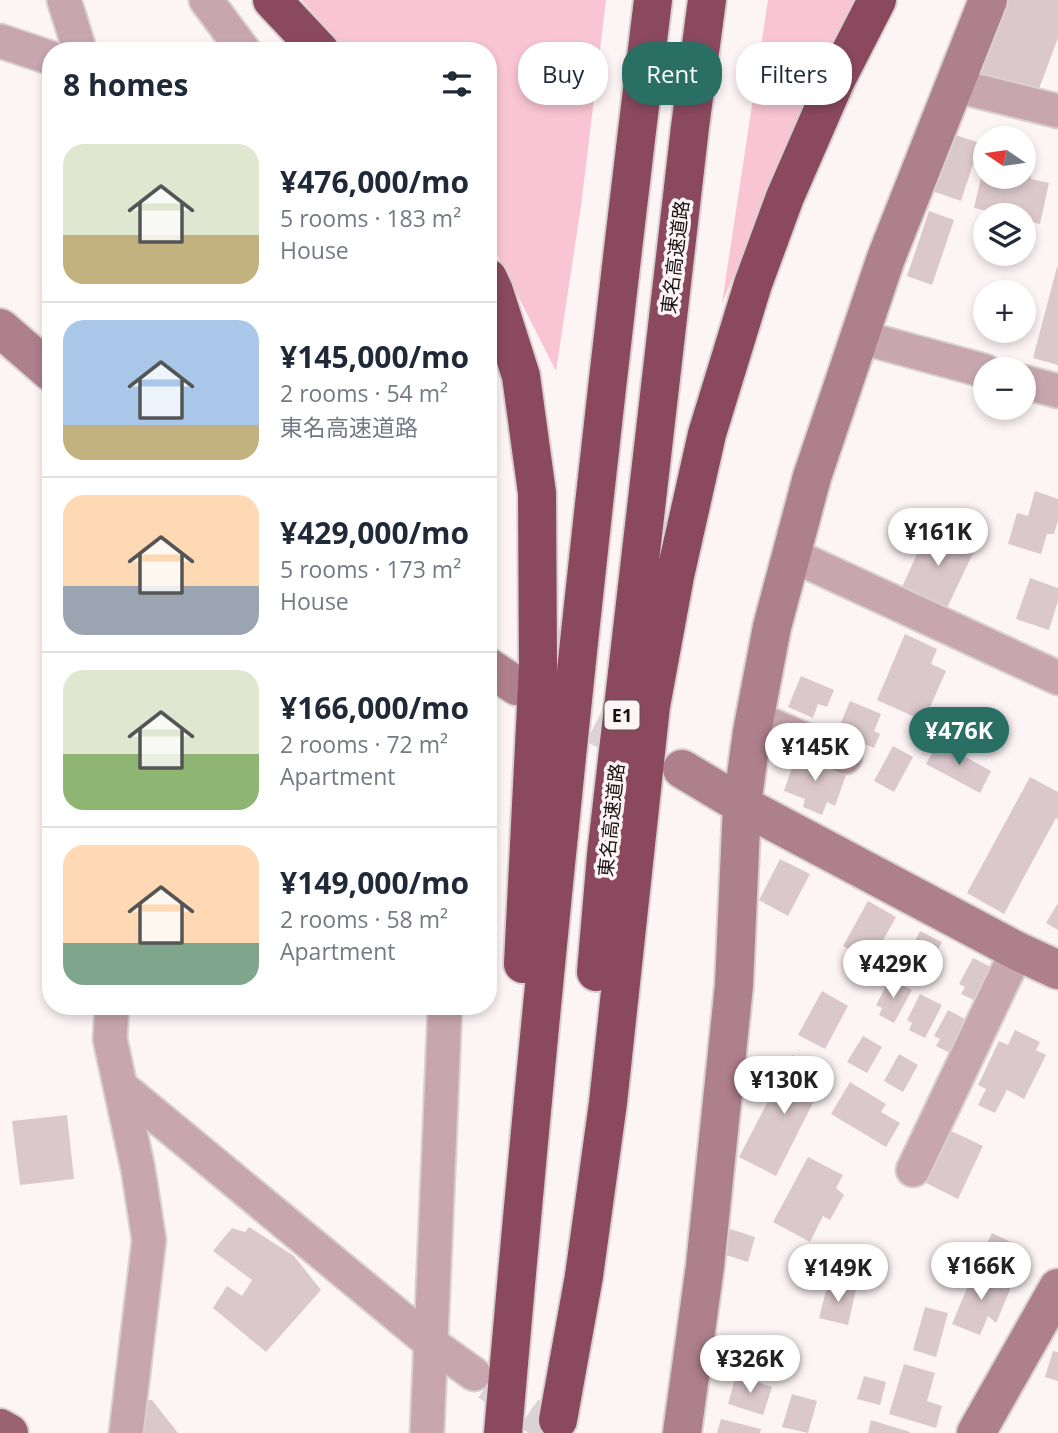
<!DOCTYPE html>
<meta charset="utf-8">
<style>
:root{--surface:#fff;--page:#f2f2f3;--text:#1f2937;--muted:#747a83;--line:#e0e1e3;--accent:#2a6f63}
body{margin:0;font-family:"Open Sans","Noto Sans JP",sans-serif;background:var(--page);color:var(--text);height:100vh;display:flex;flex-direction:column;font-size:26px;white-space:nowrap}
*{box-sizing:border-box;margin:0}
p{font-size:23px;color:var(--muted)}
.icon{flex:none;width:38px;height:38px;fill:none;stroke:currentColor;stroke-width:2;stroke-linecap:round;stroke-linejoin:round}
.map{position:relative;flex:1;overflow:hidden}
.side{position:absolute;left:42px;top:42px;width:455px;height:973px;display:flex;flex-direction:column;background:var(--surface);border-radius:28px;box-shadow:0 4px 10px #0003}
.side>*{flex:none}
.hud{position:absolute;left:518px;top:42px;width:434px;height:63px;display:flex;gap:14px}
.needle{width:46px;rotate:283deg}
.controls{position:absolute;left:973px;top:126px;display:grid;gap:14px}
.controls a{display:grid;place-items:center;width:63px;height:63px;border-radius:50%;background:var(--surface);box-shadow:0 4px 10px #0003;font-size:35px}
.price{position:absolute;translate:-50% -60px;padding:0 16px;border-radius:24px;background:#fff;color:#222;font-size:23px;line-height:46px;filter:drop-shadow(0 2px 4px #0008)}
.price::after{content:'';position:absolute;left:50%;top:42px;width:21px;height:16px;margin-left:-10px;background:inherit;clip-path:polygon(0 0,100% 0,50% 100%)}
.price.selected{background:var(--accent);color:#fff}
ul{padding:0;list-style:none}
li{display:flex;align-items:center;gap:21px;height:175px;padding:0 21px}
li+li{border-top:2px solid var(--line)}
li span{display:grid;place-items:center;flex:none;width:196px;height:140px;border-radius:21px;color:#555}
li>.icon{margin-inline-start:auto}
span .icon{width:84px;height:84px;fill:#fffc;stroke-width:1}
li b{font-size:30px}
h2{display:flex;justify-content:space-between;align-items:center;height:84px;padding:0 21px;font-size:30px}
.pill{padding:0 24px;border-radius:28px;background:var(--surface);box-shadow:0 4px 10px #0003;font-size:24px;line-height:63px}
.pill.selected{background:var(--accent);color:#fff}
.map>svg:first-child{display:block}
.green{fill:#f9c5d4}
.building{fill:#dbc8cd}
.lines{fill:none;stroke-linecap:round;stroke-linejoin:round}
.street-tunnel{stroke:#dad2d4;stroke-width:33;stroke-dasharray:33 17;stroke-linecap:butt}
.secondary-tunnel{stroke:#dad2d4;stroke-width:38;stroke-dasharray:38 19;stroke-linecap:butt}
.street-casing{stroke:#d8d0d2;stroke-width:37}
.secondary-casing{stroke:#d8d0d2;stroke-width:42}
.primary-casing{stroke:#d8d0d2;stroke-width:42}
.highway-casing{stroke:#d8d0d2;stroke-width:42}
.street{stroke:#c7a6af;stroke-width:33}
.secondary{stroke:#ae7f8d;stroke-width:38}
.primary{stroke:#9b6274;stroke-width:38}
.highway{stroke:#8a495f;stroke-width:38}
.labels{text-anchor:middle;dominant-baseline:central;stroke-width:7;stroke-linejoin:round;paint-order:stroke}
.shield{fill:#fdf4f6;stroke:#5c5456;stroke-width:2}
.shield-label{font-size:18px;font-weight:bold;fill:#171012}
.street-label{font-size:19px;fill:#171012;stroke:#fdf4f6}
</style>
<div class="map">
<svg width="1058" height="1433" viewBox="0 0 1058 1433">
<rect width="100%" height="100%" fill="#fdf4f6"/>
<!-- green -->
<path class="green" d="M302,0h304l-25,206 -25,165 -68,-134v-186h-142z
M768,0h86l-132,303z"/>
<!-- building -->
<path class="building" d="M1001,0h57v38l-21,56 -63,-23z
M949,133l31,10 -19,58 -32,-11z
M984,165l1,12h39v-10l6,1 1,11 18,4 -9,41 -16,-4v-5h-20l-30,-7z
M929,211l25,9 -22,65 -25,-9z
M1057,267l1,1v97l-25,-7z
M1035,491l23,8v22l-4,13h-7l-6,20 -33,-10 9,-31 11,3z
M929,528l46,21 -28,59 -45,-21z
M1030,578l28,10v13l-9,29 -33,-11z
M905,634l32,15 -6,15 15,7 -22,50 -47,-21z
M801,676l33,14 -7,17 -9,-3 -5,14 -25,-11z
M850,701l31,13 -7,17 6,3 -6,14 -37,-16z
M938,742l53,29 -11,22 -54,-29z
M893,746l20,11 -19,35 -20,-11z
M797,753l50,19 -12,34 -8,-4 -5,13 -19,-8 2,-8 -21,-8z
M1030,777l28,15v28l-2,-2 -52,96 -37,-21z
M780,859l30,15 -22,42 -29,-16z
M868,901l28,16 -24,43 -29,-14z
M1058,903v27l-12,-7z
M920,931l22,11 -17,33 -16,-8 3,-7 -5,-3z
M973,958l22,11 -17,33 -17,-8 4,-7 -6,-3z
M890,979l22,11 -18,33 -15,-8 3,-7 -6,-3z
M822,991l26,15 -23,43 -27,-14z
M920,994l22,11 -17,33 -16,-8 3,-7 -5,-3z
M948,1010l21,11 -17,33 -16,-8 4,-7 -6,-3z
M1015,1030l25,12 -4,8 10,5 -22,44 -17,-9 -12,23 -17,-8 8,-16 -8,-4 21,-44 9,4z
M863,1036l19,11 -15,26 -20,-11z
M899,1054l19,11 -15,27 -19,-11z
M792,1055l36,18 -52,103 -37,-19z
M850,1082l36,22 -5,8 19,11 -14,24 -55,-33z
M67,1115l7,64 -54,6 -8,-64z
M945,1128l38,18 -25,53 -38,-19z
M808,1157l35,18 -7,13 8,7 -14,25 -7,-4 -13,26 -37,-20z
M249,1227l45,29 27,34 -55,62 -53,-44 14,-22 15,10 10,-16 -39,-29 19,-23 13,4z
M727,1228l28,9 -7,25 -29,-9z
M992,1233l33,16 -13,28 -34,-16z
M975,1269l37,16 -16,38 -8,-7 -8,19 -28,-11z
M828,1283l28,7 -8,35 -29,-7z
M925,1307l23,6 -12,44 -23,-7z
M1053,1351l5,1v29l-13,-4z
M904,1364l31,9 -8,28 15,5 -6,22 -47,-14z
M736,1375l36,12 -9,28 -35,-11z
M864,1376l22,6 -6,23 -23,-6z
M792,1394l25,7 -9,32 -26,-6z
M146,1400h6l26,33h-36z
M721,1419l40,10 -1,4h-43z
M871,1420l39,12v1h-42z"/>
<g class="lines">
<!-- street-tunnel -->
<path class="street-tunnel" d="M488,1384l69,49"/>
<!-- secondary-tunnel -->
<path class="secondary-tunnel" d="M544,699l103,52"/>
<!-- street casing -->
<g class="street-casing">
<path id="street" d="M64,0l16,51
M206,0l38,51
M0,41l51,17
M953,85l105,26
M860,337l125,34
M1024,382l34,9
M792,555l266,123
M755,718l90,39
M112,1006l-2,33 28,130 11,71 -23,193
M120,1086l312,258 42,30
M913,1170l104,-219
M427,1433l18,-427"/>
</g>
<!-- secondary casing -->
<g class="secondary-casing">
<path id="secondary" d="M0,328l51,44
M488,667l29,19
M682,769l60,36 275,146 41,19
M682,1433l23,-167 29,-281 8,-180 10,-73 20,-105 40,-150 74,-219 102,-258
M976,1433l82,-145"/>
</g>
<!-- primary casing -->
<g class="primary-casing">
<path id="primary" d="M0,1428l9,5"/>
</g>
<!-- highway casing -->
<g class="highway-casing">
<path id="highway" d="M272,0l48,51
M488,278l6,13 27,85 16,117 1,173 -15,298
M596,972l10,-117 84,-728 17,-127
M558,1420l26,-144 24,-173 43,-397 24,-130 32,-142 46,-150 32,-87 51,-117 41,-80
M503,1433c41,-479 91,-956 150,-1433"/>
</g>
<!-- street -->
<use href="#street" class="street"/>
<!-- secondary -->
<use href="#secondary" class="secondary"/>
<!-- primary -->
<use href="#primary" class="primary"/>
<!-- highway -->
<use href="#highway" class="highway"/>
</g>
<g class="labels">
<!-- shield labels -->
<rect class="shield" x="604.5" y="700.5" width="35" height="29" rx="5"/>
<g class="shield-label">
<text x="622" y="715">E1</text>
</g>
<!-- street labels -->
<g class="street-label">
<text transform="translate(675 257) rotate(-83)">東名高速道路</text>
<text transform="translate(611 820) rotate(-84)">東名高速道路</text>
</g>
</g>
</svg>
<div class="controls">
<a><svg class="needle" viewBox="-14 -14 28 28"><path d="M0-13l5 13h-10z" fill="#e53935"/><path d="M0 13l5-13h-10z" fill="#747a83"/></svg></a>
<a><svg class="icon" aria-label="layers" viewBox="0 0 24 24"><path d="M12 4l9 5-9 5-9-5zM3 14l9 5 9-5"/></svg></a>
<a>+</a>
<a>−</a>
</div>
<b class="price" style="left:938px;top:568px">¥161K</b>
<b class="price selected" style="left:959px;top:767px">¥476K</b>
<b class="price" style="left:815px;top:783px">¥145K</b>
<b class="price" style="left:893px;top:1000px">¥429K</b>
<b class="price" style="left:784px;top:1116px">¥130K</b>
<b class="price" style="left:981px;top:1302px">¥166K</b>
<b class="price" style="left:838px;top:1304px">¥149K</b>
<b class="price" style="left:750px;top:1395px">¥326K</b>
<div class="hud">
<a class="pill">Buy</a>
<a class="pill selected">Rent</a>
<a class="pill">Filters</a>
</div>
<section class="side">
<h2>8 homes<svg class="icon" aria-label="filters" viewBox="0 0 24 24"><path d="M4 7h16M4 17h16"/><circle cx="9" cy="7" r="2"/><circle cx="15" cy="17" r="2"/></svg></h2>
<ul>
<li><span style="background:linear-gradient(#dfe7d0 65%,#c2b280 0)"><svg class="icon" aria-label="home" viewBox="0 0 24 24"><path d="M3 11l9-7 9 7M6 9v11h12V9"/></svg></span><div><b>¥476,000/mo</b><p>5 rooms · 183 m²</p><p>House</p></div></li>
<li><span style="background:linear-gradient(#a9c7e8 75%,#c2b280 0)"><svg class="icon" aria-label="home" viewBox="0 0 24 24"><path d="M3 11l9-7 9 7M6 9v11h12V9"/></svg></span><div><b>¥145,000/mo</b><p>2 rooms · 54 m²</p><p>東名高速道路</p></div></li>
<li><span style="background:linear-gradient(#ffd9b3 65%,#9aa5b1 0)"><svg class="icon" aria-label="home" viewBox="0 0 24 24"><path d="M3 11l9-7 9 7M6 9v11h12V9"/></svg></span><div><b>¥429,000/mo</b><p>5 rooms · 173 m²</p><p>House</p></div></li>
<li><span style="background:linear-gradient(#dfe7d0 60%,#8fb573 0)"><svg class="icon" aria-label="home" viewBox="0 0 24 24"><path d="M3 11l9-7 9 7M6 9v11h12V9"/></svg></span><div><b>¥166,000/mo</b><p>2 rooms · 72 m²</p><p>Apartment</p></div></li>
<li><span style="background:linear-gradient(#ffd9b3 70%,#7fa58c 0)"><svg class="icon" aria-label="home" viewBox="0 0 24 24"><path d="M3 11l9-7 9 7M6 9v11h12V9"/></svg></span><div><b>¥149,000/mo</b><p>2 rooms · 58 m²</p><p>Apartment</p></div></li>
</ul>
</section>
</div>
